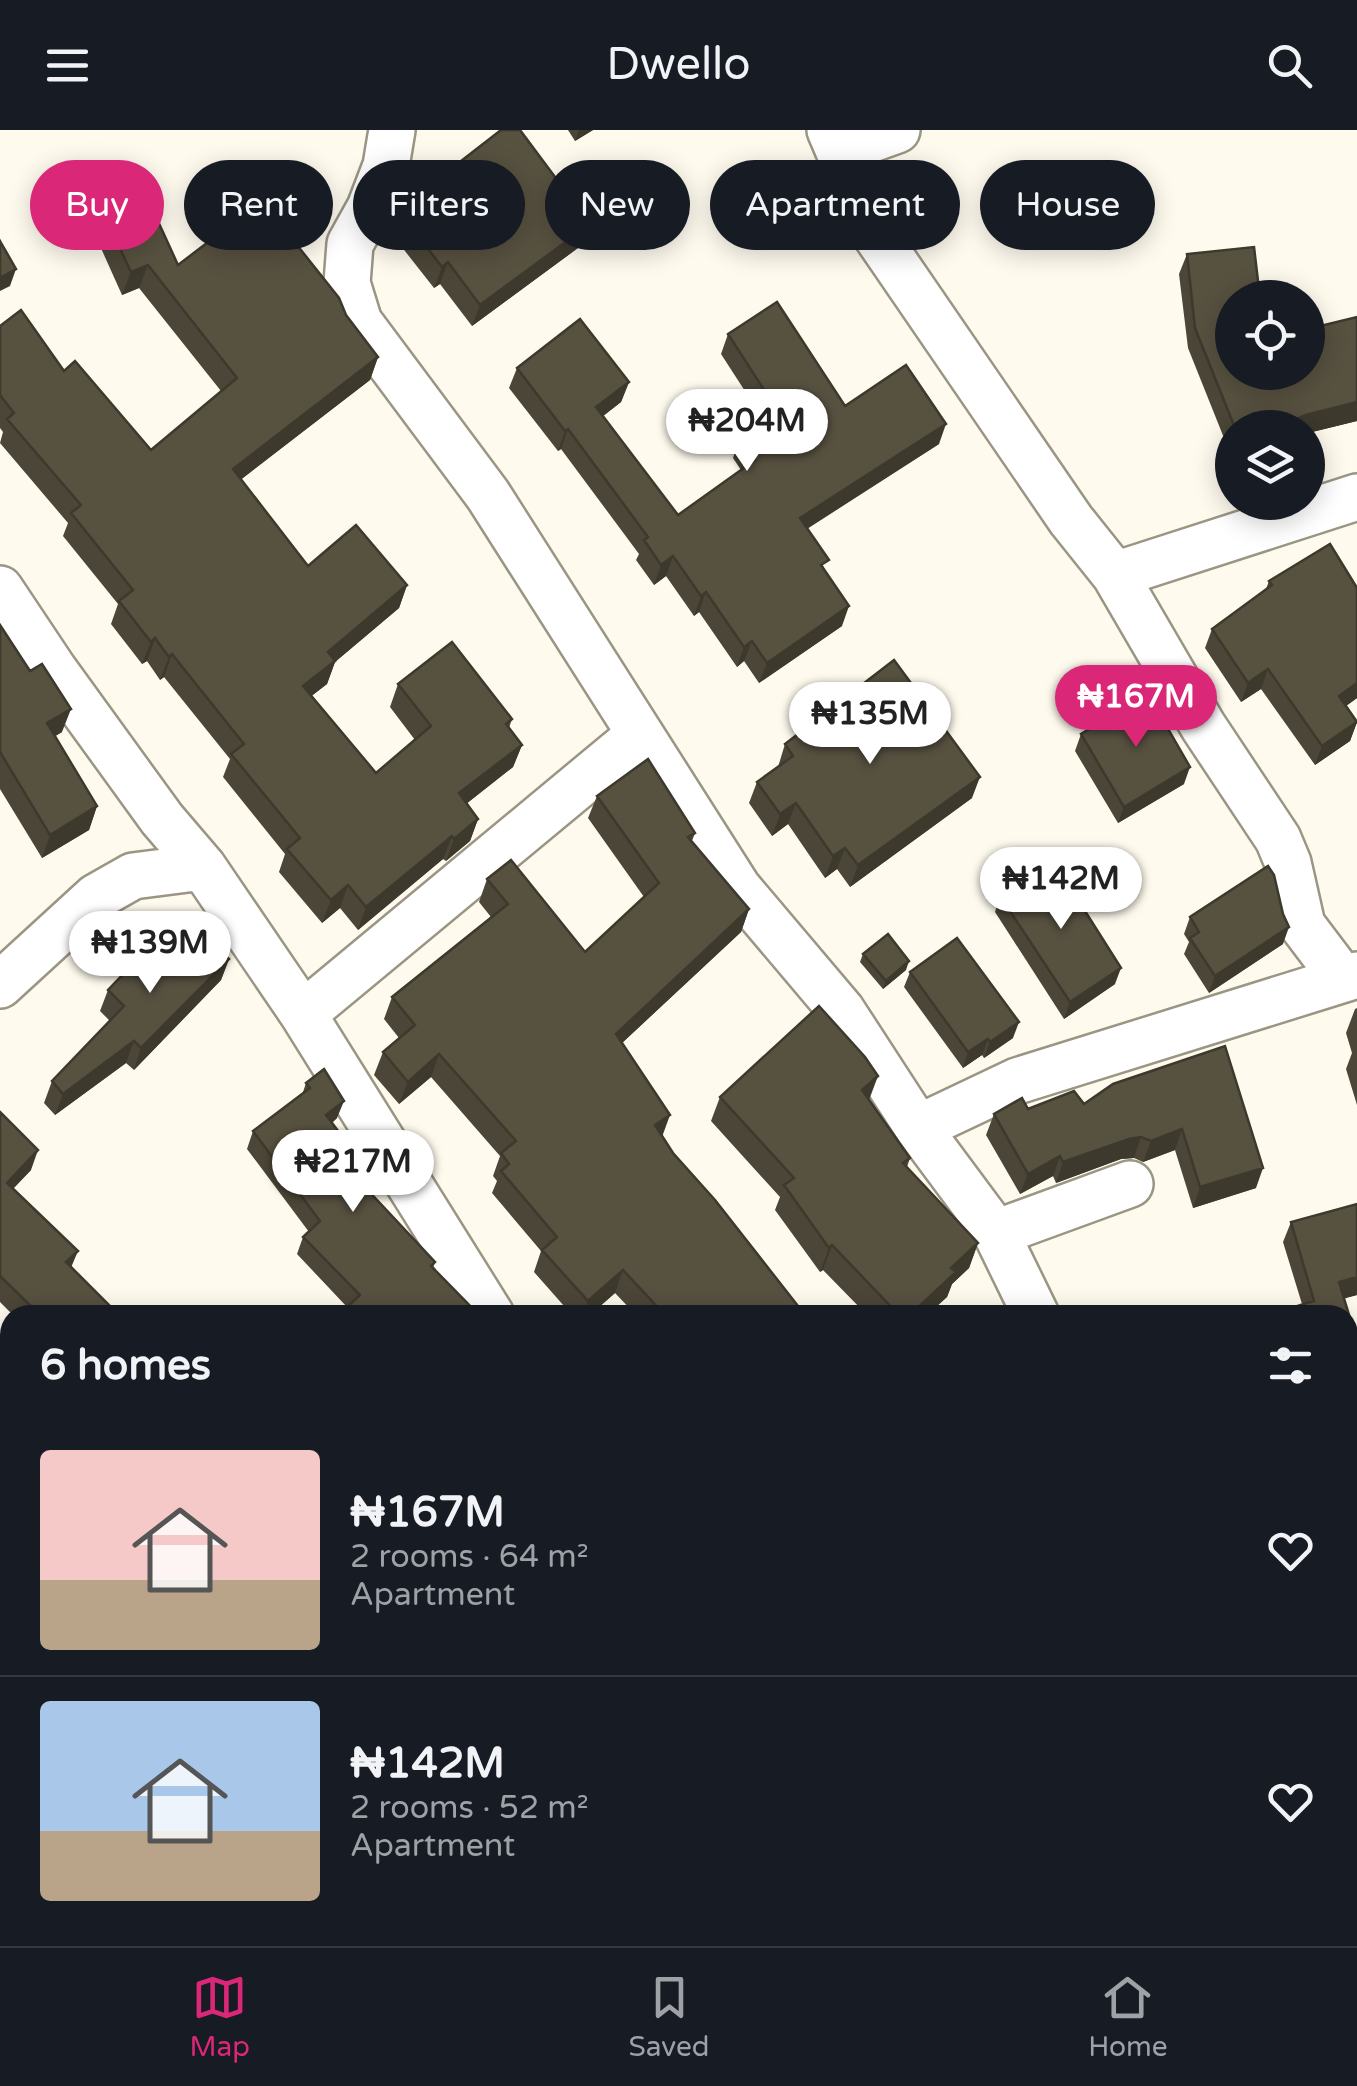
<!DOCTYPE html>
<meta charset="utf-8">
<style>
:root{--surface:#171b24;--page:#20242c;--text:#f1f3f6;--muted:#9ea1a6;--line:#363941;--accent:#db2777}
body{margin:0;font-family:"Varela Round",sans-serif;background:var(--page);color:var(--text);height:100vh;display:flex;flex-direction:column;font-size:38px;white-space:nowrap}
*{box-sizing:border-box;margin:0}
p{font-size:32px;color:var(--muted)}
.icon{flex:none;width:55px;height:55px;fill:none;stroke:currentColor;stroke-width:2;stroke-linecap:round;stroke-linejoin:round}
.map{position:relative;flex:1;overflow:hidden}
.drawer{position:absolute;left:0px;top:1175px;width:1358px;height:642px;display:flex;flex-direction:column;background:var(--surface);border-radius:30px 30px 0 0;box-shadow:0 5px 25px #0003}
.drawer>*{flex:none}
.top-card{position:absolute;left:30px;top:30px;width:1298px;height:90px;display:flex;gap:20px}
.controls{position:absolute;left:1215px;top:150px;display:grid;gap:20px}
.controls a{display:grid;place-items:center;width:110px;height:110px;border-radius:50%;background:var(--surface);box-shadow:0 5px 25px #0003;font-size:50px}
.price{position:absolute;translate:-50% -85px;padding:0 22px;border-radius:35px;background:#fff;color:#222;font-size:32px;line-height:65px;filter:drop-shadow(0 2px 5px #0008)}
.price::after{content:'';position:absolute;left:50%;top:60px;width:30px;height:22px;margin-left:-15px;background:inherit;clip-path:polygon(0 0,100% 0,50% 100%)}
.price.selected{background:var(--accent);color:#fff}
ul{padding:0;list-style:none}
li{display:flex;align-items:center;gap:30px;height:250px;padding:0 40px}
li+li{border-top:2px solid var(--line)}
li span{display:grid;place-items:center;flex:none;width:280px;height:200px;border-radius:10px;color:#555}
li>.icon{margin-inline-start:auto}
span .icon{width:120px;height:120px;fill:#fffc;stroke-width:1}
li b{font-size:42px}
h2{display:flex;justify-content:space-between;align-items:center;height:120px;padding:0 40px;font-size:42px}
.chip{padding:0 35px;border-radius:45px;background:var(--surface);box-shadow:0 5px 25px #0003;font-size:35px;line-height:90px}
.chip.selected{background:var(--accent);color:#fff}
header{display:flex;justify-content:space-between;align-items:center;height:130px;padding:0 40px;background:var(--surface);font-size:45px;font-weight:600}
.menu{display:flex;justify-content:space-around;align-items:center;height:140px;border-top:2px solid var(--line);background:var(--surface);font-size:28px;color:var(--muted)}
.menu a{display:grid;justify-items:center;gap:5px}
.menu .selected{color:var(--accent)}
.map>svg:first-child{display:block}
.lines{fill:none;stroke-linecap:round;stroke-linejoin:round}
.minor-casing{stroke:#9b9583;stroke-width:50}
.minor{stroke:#fff;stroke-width:45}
.wall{fill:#4b4637}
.shaded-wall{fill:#3d392d}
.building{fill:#575140;stroke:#3d392d;stroke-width:2.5}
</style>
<header><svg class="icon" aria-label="menu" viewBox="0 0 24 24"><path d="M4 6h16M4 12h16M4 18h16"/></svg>Dwello<svg class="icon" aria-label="search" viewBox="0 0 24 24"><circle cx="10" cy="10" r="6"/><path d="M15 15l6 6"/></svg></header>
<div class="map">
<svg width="1357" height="1816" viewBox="0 0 1357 1816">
<rect width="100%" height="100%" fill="#fefaee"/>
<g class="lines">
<!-- minor casing -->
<g class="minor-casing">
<path id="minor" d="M392,0l-6,36 -16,42 -20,36 -3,39 12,39 129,173 250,393 104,123 76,117 78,105 40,82
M830,0l43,101 198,289 44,55 88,151 75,113 10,24 14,62 40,53
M841,20l56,-20
M1115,445l242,-78
M0,459l54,81 108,149 41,48 100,147 188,301
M0,855l96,-88 37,-21 70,-9
M303,884l335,-278
M918,998l99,-47 340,-106
M996,1103l134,-49
M0,1299l10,13
M1348,1347l9,-3
M358,1808l5,8
M901,1808l5,8
M650,1816l7,-8"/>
</g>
<!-- minor -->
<use href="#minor" class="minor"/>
</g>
<!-- wall -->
<path class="wall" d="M568,0h25l-18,11z
M398,80l184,35 -110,81 -32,-42 -6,4 -44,-56z
M104,84l74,51 168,50 32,42 -8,23 -129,99 67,87 99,19 -8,23 -64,54 -8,22 -16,12 65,77 39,-33 -25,-33 8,-23 114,35 -3,9 13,17 -9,22 -46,36 11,16 -8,22 -24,20 -3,-2 -85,71 -18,-22 -18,15 -43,-51 6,-18 -62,-77 7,-18 -66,-82 -4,3 -13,-19 -5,3 -31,-40 7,-20 -55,-68 5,-13 -68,-80 3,-11 -3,-4v-102l64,45 87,79 70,-59 -82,-103 -17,7 -26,-58z
M1187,124l45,118 125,-55v104l-49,12v-5h-76v30l-44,-110 -9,-74z
M728,204l117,72 94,38 -132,85 18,41 17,56 -83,57 -15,-22 -7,6 -38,-55 -5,4 -28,-40 -12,9 -18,-25 3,-6 -78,-105 -3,2 -49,-63 8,-20 112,14 -8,20 -18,14 75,99 63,-45 -8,-12 7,-20 25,-16 -44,-68z
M1269,451l88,7v110l-11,8 11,16 -7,19 -35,24 -54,-76 -20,13 -36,-54 7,-19 54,-40z
M0,495l62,107 -7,4 42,70 -8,24 -47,28 -42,-69z
M1081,604l103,50 -66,39 -43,-72z
M785,614l187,54 -122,89 -13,-18 -12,9 -37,-54 -16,12 -23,-33 8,-21 21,-15z
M597,666l98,37 -3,8 57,68 -8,23 -119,111 40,94 11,16 132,162h-169l-21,-22 -25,22h-18l-38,-43 7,-21 -49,-58 5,-12 -4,-5 7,-20 -69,-79 -32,27 -25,-29 9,-23 16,-14 -15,-19 8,-22 99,-80 -12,-15 8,-23 98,73 59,-55 -56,-79z
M1000,766l115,88 -51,35 -69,-107z
M1190,787l93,27 -74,49 -25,-39 5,-12 -5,-8z
M863,824l43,16 -23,19 -23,-27z
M229,829l-8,21 -87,90 -8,-7 -71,52 -11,-12 8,-22 58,-60 -10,-10 8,-21z
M910,842l103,66 -29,20 -2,-3 -19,13 -59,-81z
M1357,878v97l-11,-36 6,-16 -6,-20 9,-24z
M1225,916l31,142 -63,20 -18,-58 -32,12 -9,-4 -13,1 -65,24 -3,-7 -33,18 -34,-59 8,-21 34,-5 56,-5z
M306,953l31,35 -5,5 9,39 94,100 -2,6 46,47h-138l6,-8 -50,-53 6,-17 6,-5 -62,-83 6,-18 49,-36z
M720,967l149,3 41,58 -3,9 71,76 -9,25 -17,16 -5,13 -20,18h-60l-44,-45 -3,2 -45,-62 5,-13 -69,-76z
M0,982l31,58 -18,19 59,79 47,47h-106l-13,-13z
M1357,1074v91l-13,3 9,74 -51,-68 -19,-62 8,-20z
M0,1304l10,9v26l-6,4 6,6v174l-10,-10z
M90,1808h249l6,8h-247z
M452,1808h104l-8,8h-99z
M1230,1808h118l-14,8h-100z"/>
<!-- shaded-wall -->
<path class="shaded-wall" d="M579,0h14l-18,11z
M590,94l-8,21 -110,81 8,-21z
M448,132l-8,22 -6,4 8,-21z
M148,135l-9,23 -17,7 9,-23z
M16,139l-6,17 -10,5v-13z
M378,227l-8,23 -145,112 8,-23z
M629,252l-8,20 -32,25 7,-20z
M1357,272v19l-49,12v-5h-33l31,-13z
M946,294l-7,20 -147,94 8,-20z
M568,299l-7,20 -3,2 7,-20z
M673,426l-7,20 -12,9 7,-20z
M407,455l-8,23 -64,54 -8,22 -32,25 8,-23 25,-34z
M706,462l-7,20 -5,4 7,-20z
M849,476l-7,20 -83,57 8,-20z
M155,508l-8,23 -5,3 9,-22z
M752,511l-8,20 -7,6 7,-20z
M172,524l-8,23 -4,3 9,-23z
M1268,539l-7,20 -20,13 7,-19z
M1357,553v15l-25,18 7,-20z
M71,579l-9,23 -23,14 8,-23z
M1357,592l-7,19 -35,24 7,-19z
M522,615l-9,22 -62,49 8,-23z
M1190,637l-6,17 -66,39 6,-16z
M980,647l-8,21 -122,89 8,-22z
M796,673l-8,21 -16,12 8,-22z
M97,676l-8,24 -47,28 8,-23z
M478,689l-8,22 -24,20 8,-22z
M452,706l-9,23 -85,71 8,-23z
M845,718l-8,21 -12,9 8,-22z
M348,755l-8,23 -18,15 9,-23z
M749,779l-8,23 -134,125 9,-23z
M1289,797l-6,17 -74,49 6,-17z
M229,829l-8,21 -87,90 7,-22z
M909,831l-3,9 -23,19 3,-8z
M1121,838l-6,16 -51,35 6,-17z
M1019,892l-6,16 -29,20 6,-16z
M988,909l-6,16 -19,13 5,-16z
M134,911l-8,22 -71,52 8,-21z
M439,924l-8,23 -32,27 9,-22z
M878,946l-9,24 -7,-10z
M344,971l-7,17 -17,15 6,-18z
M670,985l-8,22 -7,-12z
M1182,999l-7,21 -32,12 8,-21z
M1141,1007l-7,21 -13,1 -65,24 7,-21 66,-23z
M348,1014l-6,17 -15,11 7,-18z
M38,1020l-7,20 -31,32 7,-19z
M1060,1026l-7,20 -33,18 8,-20z
M1263,1038l-7,20 -63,20 7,-21z
M978,1113l-9,25 -17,16 -5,13 -20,18h-17l41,-47z
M832,1115l-9,25 -3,2 9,-24z
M78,1121l-8,19 -4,-8z
M623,1140l-8,23 -25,22h-7l5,-14z
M1357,1147v18l-25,7 7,-20z
M1357,1223v8l-4,11 -5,1v-17z
M10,1322v17l-10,7v-17z
M1357,1463v18l-9,5v-18z
M10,1764v14l-10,10v-14z
M1357,1785v18l-23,13h-13l5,-8h22v-18z
M544,1808h12l-8,8h-12z
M1172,1808h8l-3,8h-14z"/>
<!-- building -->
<path class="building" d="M501,0h19l70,94 -110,81 -32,-43 -6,5 -44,-57z
M146,65l32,70 84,-64 77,97 7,17 32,42 -145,112 75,97 48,-41 51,60 -79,67 7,9 -32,25 73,87 55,-47 -33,-42 54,-42 60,77 -6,5 16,21 -63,48 19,26 -24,20 -2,-3 -86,71 -18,-22 -17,15 -44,-51 13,-11 -69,-84 13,-10 -72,-90 -3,3 -14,-19 -4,4 -32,-41 14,-11 -62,-77 10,-8 -74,-86 7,-6 -14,-18v-69l21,-16 43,61 11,-10 76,89 86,-72 -89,-113 -17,7 -27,-58z
M0,111l16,28 -16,9z
M1254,117l6,51h-28v74h76v-43l49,-12v85l-51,13 -31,13h-40l-40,-100 -8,-74z
M777,172l68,104 61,-41 40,59 -146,94 29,42 -8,5 28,41 -82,57 -15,-22 -8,6 -38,-55 -5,4 -28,-40 -12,9 -17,-25 4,-3 -80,-108 -3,2 -48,-63 63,-49 49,63 -33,25 82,108 77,-55 -15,-22 39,-25 -51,-79z
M1330,414l27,44v95l-18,13 18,26 -35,24 -54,-77 -20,14 -36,-54 60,-44 -3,-4z
M0,495l30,46 12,-7 29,45 -24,14 50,83 -47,29 -50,-83z
M894,530l86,117 -122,88 -13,-17 -12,8 -37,-53 -16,11 -23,-32 36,-26 -8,-12z
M1148,564l42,73 -66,40 -43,-73z
M648,629l47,74 -7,4 61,72 -133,125 54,81 -15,10 18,28 42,47 90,115h-140l-42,-45 -35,31 -46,-51 15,-13 -56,-66 8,-7 -8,-11 15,-12 -77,-87 -31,28 -25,-30 32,-27 -23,-28 116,-93 -21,-25 24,-19 74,92 74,-69 -62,-87z
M1054,732l67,106 -51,34 -70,-106z
M1268,736l6,9 9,39 6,13 -74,49 -25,-38 9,-6 -9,-15z
M182,783l47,46 -88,89 -7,-7 -71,53 -11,-13 72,-75 -16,-16z
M888,804l21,27 -23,20 -23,-27z
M957,808l62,84 -29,20 -2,-3 -20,13 -58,-80z
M819,876l46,51 13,19 -16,14 48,68 -7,5 75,80 -27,25 5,4 -46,43h-11l-67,-70 -3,3 -45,-63 10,-7 -74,-81z
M1225,916l38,122 -63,19 -18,-58 -31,12 -10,-4 -12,2 -66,23 -3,-6 -32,18 -34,-60 28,-16 6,11 46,-18 10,13 29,-20z
M324,939l20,32 -18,14 22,29 -14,10 101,108 -4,4 48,49h-135l-2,-3 18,-17 -57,-58 17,-16 -67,-90 57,-43 -4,-5z
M0,982l38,38 -31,33 71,68 -12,11 53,53h-79l-40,-39z
M1357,1074v73l-18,5 18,59v12l-9,3v-41h-80l46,-14 -23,-79z
M0,1304l10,9v9l-10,7z
M0,1339l10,10v142l-6,-6 -4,4z
M1357,1359v104l-9,5v-105z
M1357,1600v185l-9,5v-184z
M0,1692l10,9v63l-10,10z
M113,1808h226l6,8h-224z
M454,1808h90l-8,8h-73z
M723,1808h120l-9,8h-120z
M1068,1808h104l-9,8h-104z
M1250,1808h82l1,1 -12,7h-67z
M708,1810l6,6h-12z"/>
</svg>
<div class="controls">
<a><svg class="icon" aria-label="locate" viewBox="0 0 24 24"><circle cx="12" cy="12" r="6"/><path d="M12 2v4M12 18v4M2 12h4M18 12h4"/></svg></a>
<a><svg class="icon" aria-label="layers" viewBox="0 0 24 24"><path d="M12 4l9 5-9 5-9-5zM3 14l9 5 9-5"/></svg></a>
</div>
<b class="price" style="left:747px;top:344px">₦204M</b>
<b class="price selected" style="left:1136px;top:620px">₦167M</b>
<b class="price" style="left:870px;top:637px">₦135M</b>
<b class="price" style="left:1061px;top:802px">₦142M</b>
<b class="price" style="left:150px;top:866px">₦139M</b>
<b class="price" style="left:353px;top:1085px">₦217M</b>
<div class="top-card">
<a class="chip selected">Buy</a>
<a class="chip">Rent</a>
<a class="chip">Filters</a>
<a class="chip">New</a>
<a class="chip">Apartment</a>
<a class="chip">House</a>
</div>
<section class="drawer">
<h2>6 homes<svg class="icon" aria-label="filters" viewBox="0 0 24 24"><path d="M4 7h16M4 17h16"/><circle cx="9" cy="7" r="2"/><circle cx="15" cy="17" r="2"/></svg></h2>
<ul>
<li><span style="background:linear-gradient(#f6c9c9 65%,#b9a48a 0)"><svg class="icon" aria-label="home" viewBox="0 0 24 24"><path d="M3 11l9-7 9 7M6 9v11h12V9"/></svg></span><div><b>₦167M</b><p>2 rooms · 64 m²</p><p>Apartment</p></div><svg class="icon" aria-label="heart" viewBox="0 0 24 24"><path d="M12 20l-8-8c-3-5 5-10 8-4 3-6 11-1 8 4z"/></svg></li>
<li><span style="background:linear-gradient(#a9c7e8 65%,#b9a48a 0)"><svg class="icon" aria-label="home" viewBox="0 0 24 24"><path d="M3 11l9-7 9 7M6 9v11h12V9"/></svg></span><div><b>₦142M</b><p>2 rooms · 52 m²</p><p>Apartment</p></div><svg class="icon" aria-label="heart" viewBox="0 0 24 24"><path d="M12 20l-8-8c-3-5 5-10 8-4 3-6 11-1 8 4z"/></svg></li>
</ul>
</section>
</div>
<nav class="menu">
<a class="selected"><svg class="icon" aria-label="map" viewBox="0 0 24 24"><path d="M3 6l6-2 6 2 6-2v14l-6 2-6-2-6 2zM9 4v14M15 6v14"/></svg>Map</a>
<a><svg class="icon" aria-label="saved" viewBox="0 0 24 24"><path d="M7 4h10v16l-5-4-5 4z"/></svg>Saved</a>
<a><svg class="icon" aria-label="home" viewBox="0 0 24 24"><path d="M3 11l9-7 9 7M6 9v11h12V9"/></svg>Home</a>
</nav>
